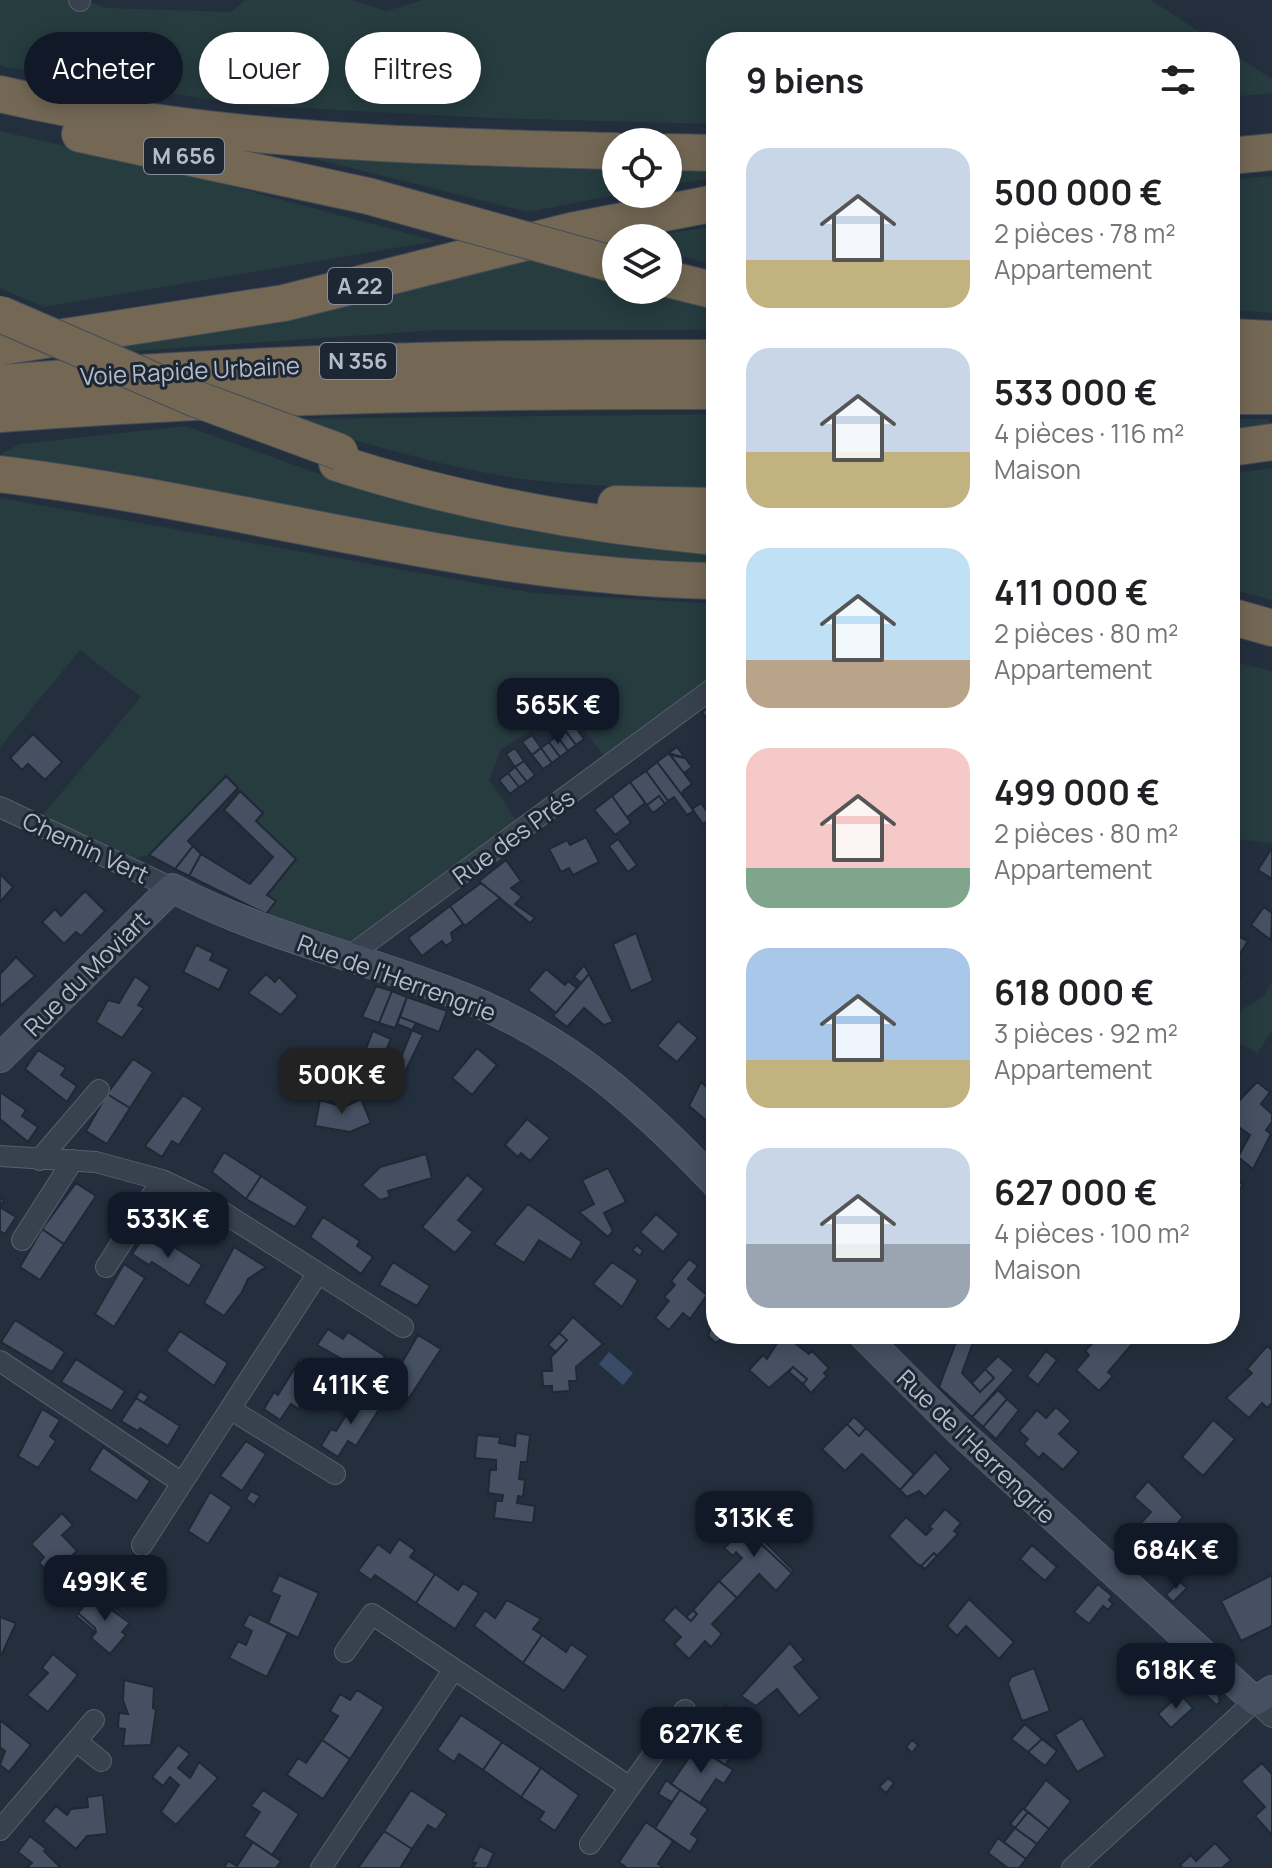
<!DOCTYPE html>
<html lang="fr">
<meta charset="utf-8">
<style>
:root{--surface:#fff;--page:#f2f2f2;--text:#202124;--muted:#757577;--accent:#111827}
body{margin:0;font-family:Manrope,sans-serif;background:var(--page);color:var(--text);height:100vh;display:flex;flex-direction:column;font-size:30px;white-space:nowrap}
*{box-sizing:border-box;margin:0}
p{font-size:26px;color:var(--muted)}
.icon{flex:none;width:44px;height:44px;fill:none;stroke:currentColor;stroke-width:2;stroke-linecap:round;stroke-linejoin:round}
.map{position:relative;flex:1;overflow:hidden}
.details{position:absolute;left:706px;top:32px;width:534px;height:1312px;display:flex;flex-direction:column;background:var(--surface);border-radius:32px;box-shadow:0 4px 20px #0003}
.details>*{flex:none}
.banner{position:absolute;left:24px;top:32px;width:562px;height:72px;display:flex;gap:16px}
.fabs{position:absolute;left:602px;top:128px;display:grid;gap:16px}
.fabs a{display:grid;place-items:center;width:80px;height:80px;border-radius:50%;background:var(--surface);box-shadow:0 4px 20px #0003;font-size:40px}
.price{position:absolute;translate:-50% -68px;padding:0 18px;border-radius:16px;background:var(--accent);color:#fff;font-size:26px;line-height:52px;filter:drop-shadow(0 2px 4px #0008)}
.price::after{content:'';position:absolute;left:50%;top:48px;width:24px;height:18px;margin-left:-12px;background:inherit;clip-path:polygon(0 0,100% 0,50% 100%)}
.price.on{background:#222;color:#fff}
ul{padding:0;list-style:none}
li{display:flex;align-items:center;gap:24px;height:200px;padding:0 40px}
li span{display:grid;place-items:center;flex:none;width:224px;height:160px;border-radius:24px;color:#555}
li>.icon{margin-inline-start:auto}
span .icon{width:96px;height:96px;fill:#fffc;stroke-width:1}
li b{font-size:34px}
h2{display:flex;justify-content:space-between;align-items:center;height:96px;padding:0 40px;font-size:34px}
.pill{padding:0 28px;border-radius:36px;background:var(--surface);box-shadow:0 4px 20px #0003;font-size:28px;line-height:72px}
.pill.on{background:var(--accent);color:#fff}
.map>svg:first-child{display:block}
.green{fill:#263c3f}
.water{fill:#394c67}
.building{fill:#455162;stroke:#1f2835;stroke-width:2}
.lines{fill:none;stroke-linecap:round;stroke-linejoin:round}
.street-casing{stroke:#565f6c;stroke-width:22}
.secondary-casing{stroke:#565f6c;stroke-width:30}
.highway-casing{stroke:#434c59;stroke-width:38}
.street{stroke:#38414e;stroke-width:20}
.secondary{stroke:#465061;stroke-width:28}
.highway{stroke:#746855;stroke-width:36}
.highway-bridge-casing{stroke:#434c59;stroke-width:38;stroke-linecap:butt}
.highway-bridge{stroke:#746855;stroke-width:36}
.labels{text-anchor:middle;dominant-baseline:central;stroke-width:6;stroke-linejoin:round;paint-order:stroke}
.shield{fill:#1d2633;stroke:#878f9c;stroke-width:2}
.shield-label{font-size:22px;font-weight:bold;fill:#b4bcc9}
.street-label{font-size:24px;fill:#b4bcc9;stroke:#1d2633}
</style>
<div class="map">
<svg width="1272" height="1868" viewBox="0 0 1272 1868">
<rect width="100%" height="100%" fill="#242f3e"/>
<!-- green -->
<path class="green" d="M0,0h82l26,8 123,4 14,-12h107l34,11 37,-11h728l64,42h-499v82l-226,-6 -244,-13 -242,-38 -4,-2z
M1230,52l42,27v14l-42,4z
M0,131l182,42 254,68 -392,66 -44,-19z
M275,149l341,12v33h4l-92,18z
M668,163l48,1v13l-48,8z
M1272,176v137l-42,-3v-130z
M716,226v39l-48,-12v-15h-31z
M530,256l86,24v10h39l61,13v27h-279l-317,22 -12,-6c144,-19 284,-47 422,-90z
M716,414v74h-5c-65,-1 -132,-1 -196,-10 -78,-12 -156,-37 -232,-59z
M1230,419h39l2,9 -41,5z
M186,426l153,55 377,71v14l-202,-17 -514,-89 2,-7 18,-9z
M1272,468v132l-42,-11v-115z
M0,498l533,95 183,11v74l-4,-1 -108,79 -30,-39 -42,13 -31,19 -12,31 27,40 -170,125 -80,-31 1,-19 29,-36 -40,-38 6,-8 -36,-37 -77,79 -14,3 -93,-42 99,-119 -61,-47 -80,97z
M1230,661l42,10v172l-42,-5z
M1272,982v49l-15,22 -25,-14 10,-30 21,-12z"/>
<!-- water -->
<path class="water" d="M609,1352l24,21 -10,12 -24,-21z"/>
<!-- building -->
<path class="building" d="M716,702v28l-14,-18z
M574,725l10,14 -8,6 -11,-15z
M565,730l11,15 -8,6 -11,-15z
M33,734l29,28 -17,18 -17,-16 -6,6 -12,-12z
M532,735l9,13 -9,7 -10,-13z
M557,736l11,15 -8,6 -11,-15z
M549,742l11,15 -8,6 -11,-15z
M677,747l8,11 -16,-5z
M515,748l9,13 -9,6 -9,-13z
M541,748l11,15 -9,6 -11,-14z
M669,753l23,31 -9,7v5l-26,-34z
M670,755l15,3 7,9 -8,6z
M524,761l11,14 -8,7 -12,-15z
M657,762l37,49 -7,4 -13,-18 -6,4 -22,-30z
M515,767l12,15 -8,5 -11,-14z
M646,771l22,30 -3,3 -6,-8 -12,9 -17,-23z
M508,773l11,14 -9,7 -11,-14z
M226,776l12,12 -50,53 5,5 -18,23 -26,-14z
M630,782l15,21 -18,14 -15,-21z
M240,791l23,22 -7,8 40,38 -29,36 9,6 -10,13 -77,-38 12,-22 49,30 23,-27 -49,-47z
M716,793v16l-8,-11z
M612,796l19,27 -16,12 -21,-25z
M659,796l6,8 -12,9 -6,-8z
M701,803l11,15 -9,6 -11,-15z
M586,837l13,25 -26,13 -4,-7 -8,4 -12,-23 18,-9 3,5z
M618,839l19,26 -9,7 -19,-26z
M193,846l8,8 -12,22 -14,-7z
M1271,849h1v30l-14,-9z
M506,860l15,21 -10,7 11,9 -7,7 20,14 -5,5 -51,-42z
M0,874l13,13 -13,15z
M481,883l19,15 -35,28 -15,-20z
M85,891l20,20 -24,25 -5,-4 -12,12 -22,-22 13,-13 6,7z
M450,906l13,18 -12,9 2,8 -7,5 -4,-5 -20,15 -14,-18z
M1264,907l8,6 -1,27 -20,-15z
M1230,932l18,9 -17,27 11,6 -6,11 -6,-3z
M636,933l17,48 -22,10 -18,-47z
M196,945l17,8 -3,7 19,9 -10,21 -36,-18z
M16,957l19,19 -35,30v-32z
M584,965l5,9 -8,9 -7,-6z
M546,969l19,16 3,-4 9,7 -21,25 -28,-23z
M266,974l9,8 4,-5 19,19 -17,19 -33,-22z
M589,974l24,48 -9,3 -20,-17 -17,19 -14,-11z
M135,976l15,11 -12,18 6,3 -22,30 -26,-16 12,-22 11,3z
M376,986l16,5 -13,32 -17,-6z
M392,991l15,6 -12,31 -16,-5z
M1230,993l8,4 -8,16z
M407,997l40,14 -8,21 -39,-15z
M400,1017l16,6 -4,7 -15,-6z
M678,1021l20,17 -21,24 -20,-16z
M412,1030l11,5 -23,47 -16,-6 -3,7 -25,-10 17,-42 18,8 -4,9 15,7z
M477,1048l20,17 -25,30 -20,-17z
M38,1050l28,18 -5,7 16,11 -10,16 -42,-33z
M133,1059l20,13 -23,36 -23,-14z
M701,1082l10,9 5,-6v25l-9,11 -18,-15z
M1257,1082l13,10 -9,12 11,10v8l-6,8 5,4 -18,35 -15,-12 12,-22 -20,-14v-11z
M0,1092l26,18 -4,6 16,11 -10,15 -28,-23z
M107,1094l23,14 -23,36 -21,-13z
M183,1095l20,13 -24,37 -7,-4 -10,16 -17,-11z
M361,1099l10,24 -21,9 -35,-6 5,-26 24,7z
M527,1119l23,19 -20,23 -9,-8 -3,4 -13,-12z
M716,1139v17l-8,-9z
M224,1152l37,24 -15,23 -34,-27z
M426,1154l6,24 -44,13 2,6 -10,3 -18,-15 18,-18z
M608,1168l18,34 -22,11 9,18 -5,6 -29,-25 15,-8 -12,-24z
M1230,1174l13,11 -13,18z
M467,1175l17,14 -26,31 15,12 -18,21 -33,-26z
M261,1176l47,31 -13,20 -49,-28z
M76,1183l20,13 -32,48 -22,-15z
M0,1197l4,3 -4,7 16,10 -11,17 -5,-3z
M528,1204l54,38 -11,18 -32,-20 -15,23 -30,-19z
M656,1214l23,20 -16,18 -23,-20z
M323,1217l37,24 -3,5 16,11 -12,17 -51,-37z
M42,1229l22,15 -24,36 -20,-13z
M144,1237l16,10 5,-6 37,24 -13,21 -37,-24 -3,3 -17,-11z
M637,1245l6,6 -3,5 -8,-6z
M234,1247l32,20 -18,12 -6,13 -18,24 -20,-13z
M689,1259l9,7 -10,13 19,16 -17,24 -7,-6 -14,17 -14,-12 14,-17 -5,-4 11,-12 -4,-4z
M393,1262l37,24 -13,20 -38,-21z
M612,1262l26,18 -16,27 -29,-23z
M124,1264l21,14 -31,49 -19,-13z
M716,1312v22h11l-11,9 -8,-7 3,-9 -4,-4z
M573,1317l30,27 -27,23 1,14h-8l1,10 -18,1v-6h-9l-1,-15h10l-1,-14 16,-17 -8,-7z
M15,1320l50,32 -13,20 -51,-30z
M328,1329l15,10 5,-7 37,24 -13,20 -55,-31z
M180,1331l48,32 -14,23 -48,-35z
M559,1333l8,7 -11,12 -8,-7z
M783,1334l26,20 3,-3 17,17 -5,5 3,3 -16,17 -8,-9 4,-5 -14,-12 -24,21 -20,-18 14,-15 4,4z
M788,1334h19l-9,10z
M959,1334l15,6 -12,33 18,19 14,-14 -9,-9 13,-13 16,14 -42,47 -33,-30z
M1101,1334h24l9,8 -26,30 5,4 -14,15 -23,-21 13,-15 -4,-4z
M418,1335l23,14 -32,49 -20,-13z
M1267,1346l5,4v53l-5,5 -5,-5 -13,15 -23,-20 26,-25 -5,-4z
M1046,1351l11,9 -19,25 -11,-9z
M301,1358l21,13 -24,38 -7,-5 -11,16 -16,-11 10,-17 4,3z
M76,1359l49,32 -13,20 -51,-29z
M793,1367l14,12 -4,5 -14,-12z
M985,1369l9,9 -14,14 -8,-9z
M998,1390l9,9 -24,28 -11,-10z
M140,1391l9,6 -5,6 -8,-5z
M359,1395l21,13 -24,38 -8,-5 -10,16 -17,-11 10,-17 5,2z
M136,1398l44,28 -12,20 -28,-18 -2,3 -17,-10z
M1007,1399l12,11 -23,29 -13,-12z
M1056,1407l15,14 -12,13 20,18 -16,18 -20,-17 -4,5 -15,-14 4,-5 -9,-8 18,-21 9,8z
M42,1409l18,11 -10,16 6,5 -18,27 -20,-12z
M854,1417l12,11 -7,8 -12,-12z
M1213,1420l22,19 -32,37 -21,-19z
M847,1424l12,12 7,-8 48,46 -14,16 -38,-36 -17,17 -23,-22z
M516,1433l14,2 -3,27h-6l-2,17 6,1 -2,17 -5,-1 -1,7 18,3 -2,17 -39,-5 2,-17h6l1,-6 -15,-2 2,-23h6v-10l-21,-2 2,-23 23,2 -1,6 16,3z
M246,1441l20,13 -24,37 -22,-15z
M103,1447l47,34 -13,20 -48,-31z
M935,1452l16,17 -26,28 -6,-6 -12,6 -7,-7z
M1148,1481l35,36 -29,33 -21,-18 18,-20 -17,-15z
M251,1491l9,5 -6,9 -8,-6z
M210,1492l22,15 -24,37 -20,-13z
M945,1509l16,14 -7,8 4,3 -21,22 -3,-3 -13,13 -4,-2 -28,-28 17,-19 20,18 6,-6 -3,-2z
M764,1511l12,11 -18,19 34,32 -16,18 -17,-17 -22,24 -18,-17 23,-23 -6,-6 -3,4 -9,-8z
M62,1513l11,12 -11,10 15,16 -26,24 -12,-12 5,-6 -13,-13z
M761,1538l33,33 -2,2 -34,-32z
M399,1539l16,11 -5,7 25,17 -19,29 -41,-28 -4,5 -13,-9 20,-27 12,9z
M1032,1545l25,22 -12,14 -25,-22z
M934,1553l3,3 -12,13 -4,-3z
M64,1563l8,7 -13,13 -8,-8z
M435,1574l23,16 5,-7 16,10 -24,36 -39,-26z
M279,1575l40,18 -21,45 -30,-15 12,-27 -9,-4z
M1272,1575v51l-31,15 -20,-40z
M719,1581l18,17 -25,26 10,10 -11,13 -6,-6 -16,18 -15,-15 7,-7 -18,-17 12,-13 16,14 6,-7 -4,-4z
M1179,1581l8,7 -14,14 -7,-7z
M1098,1584l14,12 -3,4 4,4 -5,6 -5,-4 -14,18 -15,-12z
M96,1592l35,29 -1,2 -24,-17z
M94,1594l36,29 -8,9 4,3 -16,19 -19,-16 5,-6 -1,-4 -17,-15z
M969,1599l45,43 -15,17 -33,-33 -9,10 -10,-10z
M507,1600l34,19 -8,10 9,6 -19,28 -49,-37 11,-16 10,8z
M693,1610l4,4 -6,7 -5,-4z
M78,1613l17,15 1,4 -5,6 3,-7 -18,-15z
M249,1614l39,19 -21,44 -38,-19 9,-17 8,4 6,-14 -9,-5z
M0,1617l16,6 -15,33 -1,-1z
M542,1635l24,17 5,-8 17,12 -24,35 -41,-28z
M790,1643l14,17 -10,7 26,31 -21,18 -22,-27 -21,17 -15,-10z
M53,1654l25,21 -30,37 -21,-17 21,-22 -6,-5z
M1034,1668l16,43 -28,10 -14,-37 3,-7z
M124,1680l30,7 -1,21 3,2 -5,35 -28,1 2,-17 -7,-1 1,-15 9,1 -5,-14z
M1209,1686l9,7 2,9 -4,3 -13,-13z
M357,1690l27,17 -34,52 -28,-19 16,-24 -8,-5 10,-17 10,6z
M1180,1694l13,14 -22,20 -13,-14z
M725,1705l36,24 -11,16 -8,-5 -17,25 -28,-19z
M461,1715l41,27 -19,28 -24,-16 -5,8 -17,-12z
M1082,1718l23,38 -28,16 -22,-37z
M0,1720l31,25 -22,27 -9,-7 5,-14 -5,-4z
M1025,1724l17,15 -14,13 -17,-13z
M1042,1739l15,12 -12,15 -17,-14z
M322,1740l28,19 -27,40 -36,-24 11,-17 8,5z
M912,1740l6,5 -6,8 -6,-6z
M502,1742l39,26 -20,29 -38,-27z
M178,1745l12,9 -12,14 12,10 9,-16 19,16 -42,47 -15,-13 18,-27 -9,-8 -7,9 -11,-9z
M697,1746l36,24 -9,14 -8,-5 -16,24 -29,-19z
M1262,1763l10,11v61l-17,-19 10,-9 -24,-26z
M541,1768l38,27 -24,36 -16,-11 5,-8 -23,-15z
M888,1778l6,5 -8,10 -7,-6z
M666,1780l14,10 -8,12 -14,-8z
M1046,1780l25,21 -22,28 -25,-20z
M263,1790l36,24 -27,41 -28,-19 16,-24 -9,-6z
M411,1790l36,24 -11,16 -8,-5 -16,24 -28,-18z
M680,1790l28,19 -17,25 7,5 -8,13 -35,-24z
M103,1795l4,39 -20,2 -11,13 -33,-28 13,-15 11,9 4,-6 17,-2 -1,-10z
M1023,1808l5,4 -13,16 -5,-4z
M1028,1812l21,17 -12,15 -22,-16z
M646,1822l27,19 -15,23 6,4h-37l-8,-6z
M1015,1828l22,16 -11,15 -22,-17z
M384,1831l28,18 -12,19h-42z
M30,1836l16,13 -2,2 17,17h-35l6,-5 -14,-11z
M998,1838l28,21 -7,9h-11l-20,-15z
M253,1842l28,19 -5,7h-52l4,-7 9,5z
M1215,1843l16,17 -9,8h-39l-3,-3 11,-10 5,6z
M480,1846l14,7 -7,15h-14l3,-5 -4,-1z"/>
<g class="lines">
<!-- street casing -->
<g class="street-casing">
<path id="street" d="M79,0l1,1
M0,807l172,81
M348,957l368,-271
M0,1156l96,6 66,18 40,19 201,128
M39,1160l60,-70
M22,1240l51,-80
M106,1267l56,-87
M0,1361l182,122
M230,1409l105,65
M142,1545l176,-272
M454,1669l176,118 55,-77
M76,1741l25,20
M0,1830l94,-110
M590,1844l40,-57
M321,1868l133,-199 -82,-55 -27,38
M1072,1868l183,-167 17,16"/>
</g>
<!-- secondary casing -->
<g class="secondary-casing">
<path id="secondary" d="M0,1058l172,-170c93,49 195,70 291,109 105,42 177,107 253,187
M862,1334l97,97 296,270 17,-11"/>
</g>
<!-- highway casing -->
<g class="highway-casing">
<path id="highway" d="M0,94c202,47 409,52 616,57
M80,134l288,62
M668,152l48,1
M1230,156l42,-4
M668,279l48,12
M1230,337l42,2
M0,347l284,-44 287,-72 145,-28
M1230,364h42
M0,383c239,-20 477,-26 716,-25
M1230,396h42
M0,414c239,-18 477,-24 716,-23
M1230,448l42,-6
M337,463c124,40 249,62 379,74
M0,474c240,29 473,103 716,107
M616,504l100,2
M1230,616l42,12"/>
</g>
<!-- street -->
<use href="#street" class="street"/>
<!-- secondary -->
<use href="#secondary" class="secondary"/>
<!-- highway -->
<use href="#highway" class="highway"/>
<!-- highway-bridge casing -->
<g class="highway-bridge-casing">
<path id="highway-bridge" d="M368,196l248,69
M0,314l196,85 144,53"/>
</g>
<!-- highway-bridge -->
<use href="#highway-bridge" class="highway-bridge"/>
</g>
<g class="labels">
<!-- shield labels -->
<g class="shield">
<rect x="144" y="138" width="80" height="36" rx="6"/>
<rect x="328" y="268" width="64" height="36" rx="6"/>
<rect x="320" y="343" width="76" height="36" rx="6"/>
</g>
<g class="shield-label">
<text x="184" y="156">M 656</text>
<text x="360" y="286">A 22</text>
<text x="358" y="361">N 356</text>
</g>
<!-- street labels -->
<g class="street-label">
<text transform="translate(190 370) rotate(-3)">Voie Rapide Urbaine</text>
<text transform="translate(513 836) rotate(-36)">Rue des Prés</text>
<text transform="translate(86 847) rotate(25)">Chemin Vert</text>
<text transform="translate(86 973) rotate(-45)">Rue du Moviart</text>
<text transform="translate(397 977) rotate(20)">Rue de l'Herrengrie</text>
<text transform="translate(977 1446) rotate(44)">Rue de l'Herrengrie</text>
</g>
</g>
</svg>
<div class="fabs">
<a><svg class="icon" aria-label="locate" viewBox="0 0 24 24"><circle cx="12" cy="12" r="6"/><path d="M12 2v4M12 18v4M2 12h4M18 12h4"/></svg></a>
<a><svg class="icon" aria-label="layers" viewBox="0 0 24 24"><path d="M12 4l9 5-9 5-9-5zM3 14l9 5 9-5"/></svg></a>
</div>
<b class="price" style="left:558px;top:746px">565K €</b>
<b class="price on" style="left:342px;top:1116px">500K €</b>
<b class="price" style="left:168px;top:1260px">533K €</b>
<b class="price" style="left:351px;top:1426px">411K €</b>
<b class="price" style="left:754px;top:1559px">313K €</b>
<b class="price" style="left:1176px;top:1591px">684K €</b>
<b class="price" style="left:105px;top:1623px">499K €</b>
<b class="price" style="left:1176px;top:1711px">618K €</b>
<b class="price" style="left:701px;top:1775px">627K €</b>
<div class="banner">
<a class="pill on">Acheter</a>
<a class="pill">Louer</a>
<a class="pill">Filtres</a>
</div>
<section class="details">
<h2>9 biens<svg class="icon" aria-label="filters" viewBox="0 0 24 24"><path d="M4 7h16M4 17h16"/><circle cx="9" cy="7" r="2"/><circle cx="15" cy="17" r="2"/></svg></h2>
<ul>
<li><span style="background:linear-gradient(#c9d6e8 70%,#c2b280 0)"><svg class="icon" aria-label="home" viewBox="0 0 24 24"><path d="M3 11l9-7 9 7M6 9v11h12V9"/></svg></span><div><b>500 000 €</b><p>2 pièces · 78 m²</p><p>Appartement</p></div></li>
<li><span style="background:linear-gradient(#c9d6e8 65%,#c2b280 0)"><svg class="icon" aria-label="home" viewBox="0 0 24 24"><path d="M3 11l9-7 9 7M6 9v11h12V9"/></svg></span><div><b>533 000 €</b><p>4 pièces · 116 m²</p><p>Maison</p></div></li>
<li><span style="background:linear-gradient(#bfe0f5 70%,#b9a48a 0)"><svg class="icon" aria-label="home" viewBox="0 0 24 24"><path d="M3 11l9-7 9 7M6 9v11h12V9"/></svg></span><div><b>411 000 €</b><p>2 pièces · 80 m²</p><p>Appartement</p></div></li>
<li><span style="background:linear-gradient(#f6c9c9 75%,#7fa58c 0)"><svg class="icon" aria-label="home" viewBox="0 0 24 24"><path d="M3 11l9-7 9 7M6 9v11h12V9"/></svg></span><div><b>499 000 €</b><p>2 pièces · 80 m²</p><p>Appartement</p></div></li>
<li><span style="background:linear-gradient(#a9c7e8 70%,#c2b280 0)"><svg class="icon" aria-label="home" viewBox="0 0 24 24"><path d="M3 11l9-7 9 7M6 9v11h12V9"/></svg></span><div><b>618 000 €</b><p>3 pièces · 92 m²</p><p>Appartement</p></div></li>
<li><span style="background:linear-gradient(#c9d6e8 60%,#9aa5b1 0)"><svg class="icon" aria-label="home" viewBox="0 0 24 24"><path d="M3 11l9-7 9 7M6 9v11h12V9"/></svg></span><div><b>627 000 €</b><p>4 pièces · 100 m²</p><p>Maison</p></div></li>
</ul>
</section>
</div>
